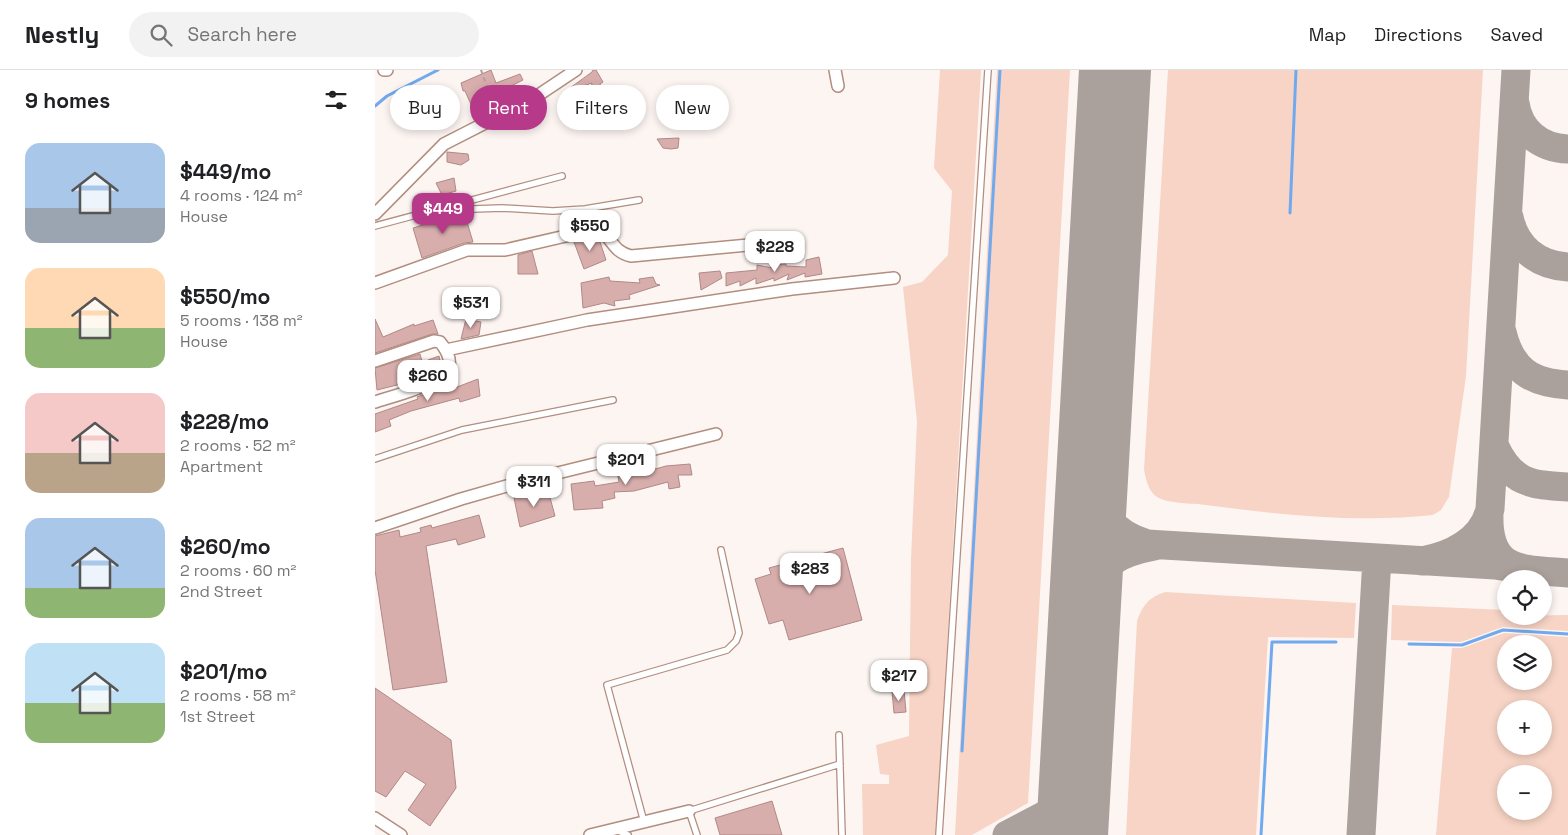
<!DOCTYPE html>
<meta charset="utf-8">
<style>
:root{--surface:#fff;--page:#f2f2f2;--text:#202124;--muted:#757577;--line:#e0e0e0;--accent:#b73a8a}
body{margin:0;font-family:"Space Grotesk",sans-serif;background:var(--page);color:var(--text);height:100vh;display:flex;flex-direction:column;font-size:19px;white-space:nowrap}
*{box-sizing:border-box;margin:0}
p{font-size:16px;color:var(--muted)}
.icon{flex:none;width:28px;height:28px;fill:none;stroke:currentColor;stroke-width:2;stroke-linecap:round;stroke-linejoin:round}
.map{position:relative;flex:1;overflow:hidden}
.drawer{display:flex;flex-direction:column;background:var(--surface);width:375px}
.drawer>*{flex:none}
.guide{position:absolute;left:15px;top:15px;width:475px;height:45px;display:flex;gap:10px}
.fabs{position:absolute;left:1122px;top:500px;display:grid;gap:10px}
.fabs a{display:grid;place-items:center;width:55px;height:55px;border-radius:50%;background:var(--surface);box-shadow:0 2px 8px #0003;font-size:25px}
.price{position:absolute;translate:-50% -42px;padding:0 11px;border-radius:10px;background:#fff;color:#222;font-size:16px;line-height:32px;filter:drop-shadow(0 1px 2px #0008)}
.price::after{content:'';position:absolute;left:50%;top:30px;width:15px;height:11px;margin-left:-8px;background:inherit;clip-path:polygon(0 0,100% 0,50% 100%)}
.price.current{background:var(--accent);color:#fff}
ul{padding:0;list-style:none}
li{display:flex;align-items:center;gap:15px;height:125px;padding:0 25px}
li span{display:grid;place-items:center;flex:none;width:140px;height:100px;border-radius:15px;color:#555}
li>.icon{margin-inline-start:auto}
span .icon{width:60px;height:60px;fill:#fffc;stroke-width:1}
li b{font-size:21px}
h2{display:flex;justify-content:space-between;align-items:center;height:60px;padding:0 25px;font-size:21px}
.pill{padding:0 18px;border-radius:22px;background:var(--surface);box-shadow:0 2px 8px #0003;font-size:18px;line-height:45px}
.pill.current{background:var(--accent);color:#fff}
header{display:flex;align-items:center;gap:30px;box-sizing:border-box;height:70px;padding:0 25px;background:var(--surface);border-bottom:1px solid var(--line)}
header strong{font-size:24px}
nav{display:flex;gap:28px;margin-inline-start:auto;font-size:18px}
.search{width:350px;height:45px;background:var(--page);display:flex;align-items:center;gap:12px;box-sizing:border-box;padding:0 18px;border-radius:28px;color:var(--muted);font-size:19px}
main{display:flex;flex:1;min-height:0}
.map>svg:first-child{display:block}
.green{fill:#f7d4c5;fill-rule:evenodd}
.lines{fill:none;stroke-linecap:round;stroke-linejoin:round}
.stream{stroke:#70a9ed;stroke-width:3}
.taxiway{stroke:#aaa19d;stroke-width:29}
.runway{stroke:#aaa19d;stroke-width:72}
.building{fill:#d8aeac;stroke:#b08987}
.lane-casing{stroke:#b18e7f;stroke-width:8}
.street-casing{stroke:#b18e7f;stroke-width:14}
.path{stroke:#aaa19d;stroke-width:2;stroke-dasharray:4 4;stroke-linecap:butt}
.lane{stroke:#fff;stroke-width:5.5}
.street{stroke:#fff;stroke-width:11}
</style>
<header>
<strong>Nestly</strong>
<div class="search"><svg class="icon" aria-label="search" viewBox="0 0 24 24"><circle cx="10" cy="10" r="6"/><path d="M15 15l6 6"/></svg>Search here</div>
<nav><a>Map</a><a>Directions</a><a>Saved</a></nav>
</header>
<main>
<section class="drawer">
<h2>9 homes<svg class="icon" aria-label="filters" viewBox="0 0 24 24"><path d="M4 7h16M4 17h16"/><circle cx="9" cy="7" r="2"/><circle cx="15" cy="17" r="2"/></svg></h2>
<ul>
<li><span style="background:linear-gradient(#a9c7e8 65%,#9aa5b1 0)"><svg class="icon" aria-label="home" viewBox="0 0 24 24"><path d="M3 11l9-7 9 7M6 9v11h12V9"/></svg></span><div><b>$449/mo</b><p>4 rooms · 124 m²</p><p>House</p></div></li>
<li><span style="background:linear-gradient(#ffd9b3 60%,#8fb573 0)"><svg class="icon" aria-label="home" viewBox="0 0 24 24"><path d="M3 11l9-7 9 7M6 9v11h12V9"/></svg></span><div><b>$550/mo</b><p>5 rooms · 138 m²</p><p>House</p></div></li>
<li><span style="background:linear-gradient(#f6c9c9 60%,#b9a48a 0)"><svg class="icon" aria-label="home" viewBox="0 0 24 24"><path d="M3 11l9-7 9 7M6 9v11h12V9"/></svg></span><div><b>$228/mo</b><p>2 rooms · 52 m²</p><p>Apartment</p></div></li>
<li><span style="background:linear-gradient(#a9c7e8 70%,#8fb573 0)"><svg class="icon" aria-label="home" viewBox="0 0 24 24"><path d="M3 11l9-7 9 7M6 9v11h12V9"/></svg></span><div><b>$260/mo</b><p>2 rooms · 60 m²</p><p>2nd Street</p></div></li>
<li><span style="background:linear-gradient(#bfe0f5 60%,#8fb573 0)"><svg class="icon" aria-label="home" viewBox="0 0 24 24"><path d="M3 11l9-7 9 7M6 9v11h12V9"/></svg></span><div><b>$201/mo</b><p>2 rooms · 58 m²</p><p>1st Street</p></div></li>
</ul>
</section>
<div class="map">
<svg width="1193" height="765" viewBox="0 0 1193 765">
<rect width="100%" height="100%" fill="#fdf5f2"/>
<!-- green -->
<path class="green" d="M565,0h41l-45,765h-73l-1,-51h27v-9l-9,-1 -4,-29 33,-9 2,-177 6,-137 -14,-135 19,-5 26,-27 4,-64 -18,-23z
M622,0h73l-42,733 -56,32h-17z
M793,0h315l-17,306 -17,121 -8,13 -8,5c-76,8 -152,0 -227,-10 -14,-2 -37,-1 -49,-8 -9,-6 -11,-18 -13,-27z
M790,522l191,11 -2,35 -86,-1 -12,198h-130l11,-214c6,-16 11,-23 28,-29z
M1017,535l114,5v6l62,-1v16l-65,-4 -42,15 -70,-2z
M1129,563l64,4v198h-132l16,-187h10zM1131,574h38v37h-38zM1131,639h38v37h-38zM1131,704h38v37h-38z"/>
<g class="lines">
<!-- stream -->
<path class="stream" d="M0,36l12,-10 51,-26
M915,143l6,-143
M1034,574l53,1 41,-15 65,4
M587,681l38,-681
M886,765l11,-193h64"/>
<!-- taxiway -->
<path class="taxiway" d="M1140,33c4,28 25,45 53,46
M1134,147c6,30 28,48 59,50
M1127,262c9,38 29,51 66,53
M1119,375c17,38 36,40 74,42
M717,408c9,35 18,55 55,66l348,21 25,4
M1114,443c-2,60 32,56 79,60
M1047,491c28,-5 61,-20 68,-52l26,-439
M710,526c17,-33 32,-43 69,-50
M632,765l67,-35
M986,765l16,-277"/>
<!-- runway -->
<path class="runway" d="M697,765l43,-765"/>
</g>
<!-- building -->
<path class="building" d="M116,0l5,13 24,-9 3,6 -12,6 4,12 -8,3 -5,-11 -19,8 4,9 -13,4 -9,-20h-2l-2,-8z
M218,0h3l7,12 -3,2 1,5h-10l1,-6 -21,7 -1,-2 22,-16z
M304,68l-1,10 -7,1 -8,-1 -6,-9z
M72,82l21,2 1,6 -8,5 -14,-3z
M79,108l2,13 -14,4 -6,-12z
M89,142l9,30 -9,1 -42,15 -9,-30z
M220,167l4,2 7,21 -22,9 -10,-27z
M157,181l6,23h-20v-19z
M444,187l3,17 -17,3v-4l-18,7 2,-6 -15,7v-3l-18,6v-6l-16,8v-5l-14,5v-13l31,-3v-5l16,3v-3l13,-1v2l20,1v-7z
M345,201l2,7 -21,12 -2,-17z
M234,207l1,4 30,2 -1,-4 14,-2 3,7 4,1 -31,10 1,4 -16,2 1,5 -11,-3 -21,5 -2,-25z
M0,249l8,18 31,-13v2l19,-6 5,14h-6l-57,19z
M91,249l15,3 -2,13 -18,4z
M45,284l3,11 -18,5 4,12 -32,8 -2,-22z
M64,286l2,9 -9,8 -4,-13z
M103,309l2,17 -20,6 -1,-4 -48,13 -22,9 2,6 -16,6v-18l43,-15 -1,-2 19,-7 15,-5 1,4z
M315,394l2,11h-14l2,12 -11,2 -1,-7 -34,9 -20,1 1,6 -13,3 1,7 -29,2 -3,-26 23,-3 1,5 24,-4 -1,-6 9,-1v2l39,-11z
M173,420l7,26 -35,11 -6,-29z
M104,445l6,22 -27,8 -2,-6 -30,7 21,136 -54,8 -18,-120v-34l24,-6 1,7 21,-5 -1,-4 11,-3 1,3z
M468,478l19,72 -73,20 -6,-20 -14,4 -14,-45 16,-5 -2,-6z
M0,618l76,52 5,48 -26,38 -22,-16 18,-26 -21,-13 -19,26 -11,-6z
M529,620l2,22 -12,1 -2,-22z
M397,731l10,34h-62l-5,-17z"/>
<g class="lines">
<!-- lane casing -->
<g class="lane-casing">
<path id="lane" d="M84,134l14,5 29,-1 51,3 32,-2 54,-9
M0,156l187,-50
M0,389l87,-29 151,-30
M464,665l3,100
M269,752l-37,-137 120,-35 9,-9 3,-8 -18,-83
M241,760l12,5
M322,765l-8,-24 151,-47
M564,765l49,-765"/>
</g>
<!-- street casing -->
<g class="street-casing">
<path id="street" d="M9,0h3
M460,0l3,16
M0,144l69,-70 90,-46 42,-28
M0,213l92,-33h38l91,-21c17,6 14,22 35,27l138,-13
M71,280l141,-30 205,-31 102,-11
M0,291l59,-20 6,1c5,6 11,16 9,25 -3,16 -59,30 -74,35
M0,458l86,-29 56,-16 199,-49
M0,748l26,17
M215,765l99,-24"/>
</g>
<!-- path -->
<path class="path" d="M106,0l13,36"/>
<!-- lane -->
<use href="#lane" class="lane"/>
<!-- street -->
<use href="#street" class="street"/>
</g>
</svg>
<div class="fabs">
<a><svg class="icon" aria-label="locate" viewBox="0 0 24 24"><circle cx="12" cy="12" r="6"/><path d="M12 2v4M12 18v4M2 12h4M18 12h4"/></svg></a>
<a><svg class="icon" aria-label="layers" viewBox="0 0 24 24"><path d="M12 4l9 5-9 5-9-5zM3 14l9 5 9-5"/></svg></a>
<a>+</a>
<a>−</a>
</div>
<b class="price current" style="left:68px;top:165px">$449</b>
<b class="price" style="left:215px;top:182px">$550</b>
<b class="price" style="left:400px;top:203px">$228</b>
<b class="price" style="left:96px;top:259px">$531</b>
<b class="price" style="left:53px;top:332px">$260</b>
<b class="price" style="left:251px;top:416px">$201</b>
<b class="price" style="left:159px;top:438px">$311</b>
<b class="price" style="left:435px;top:525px">$283</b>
<b class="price" style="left:524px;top:632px">$217</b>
<div class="guide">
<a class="pill">Buy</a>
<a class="pill current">Rent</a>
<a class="pill">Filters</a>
<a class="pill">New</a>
</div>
</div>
</main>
